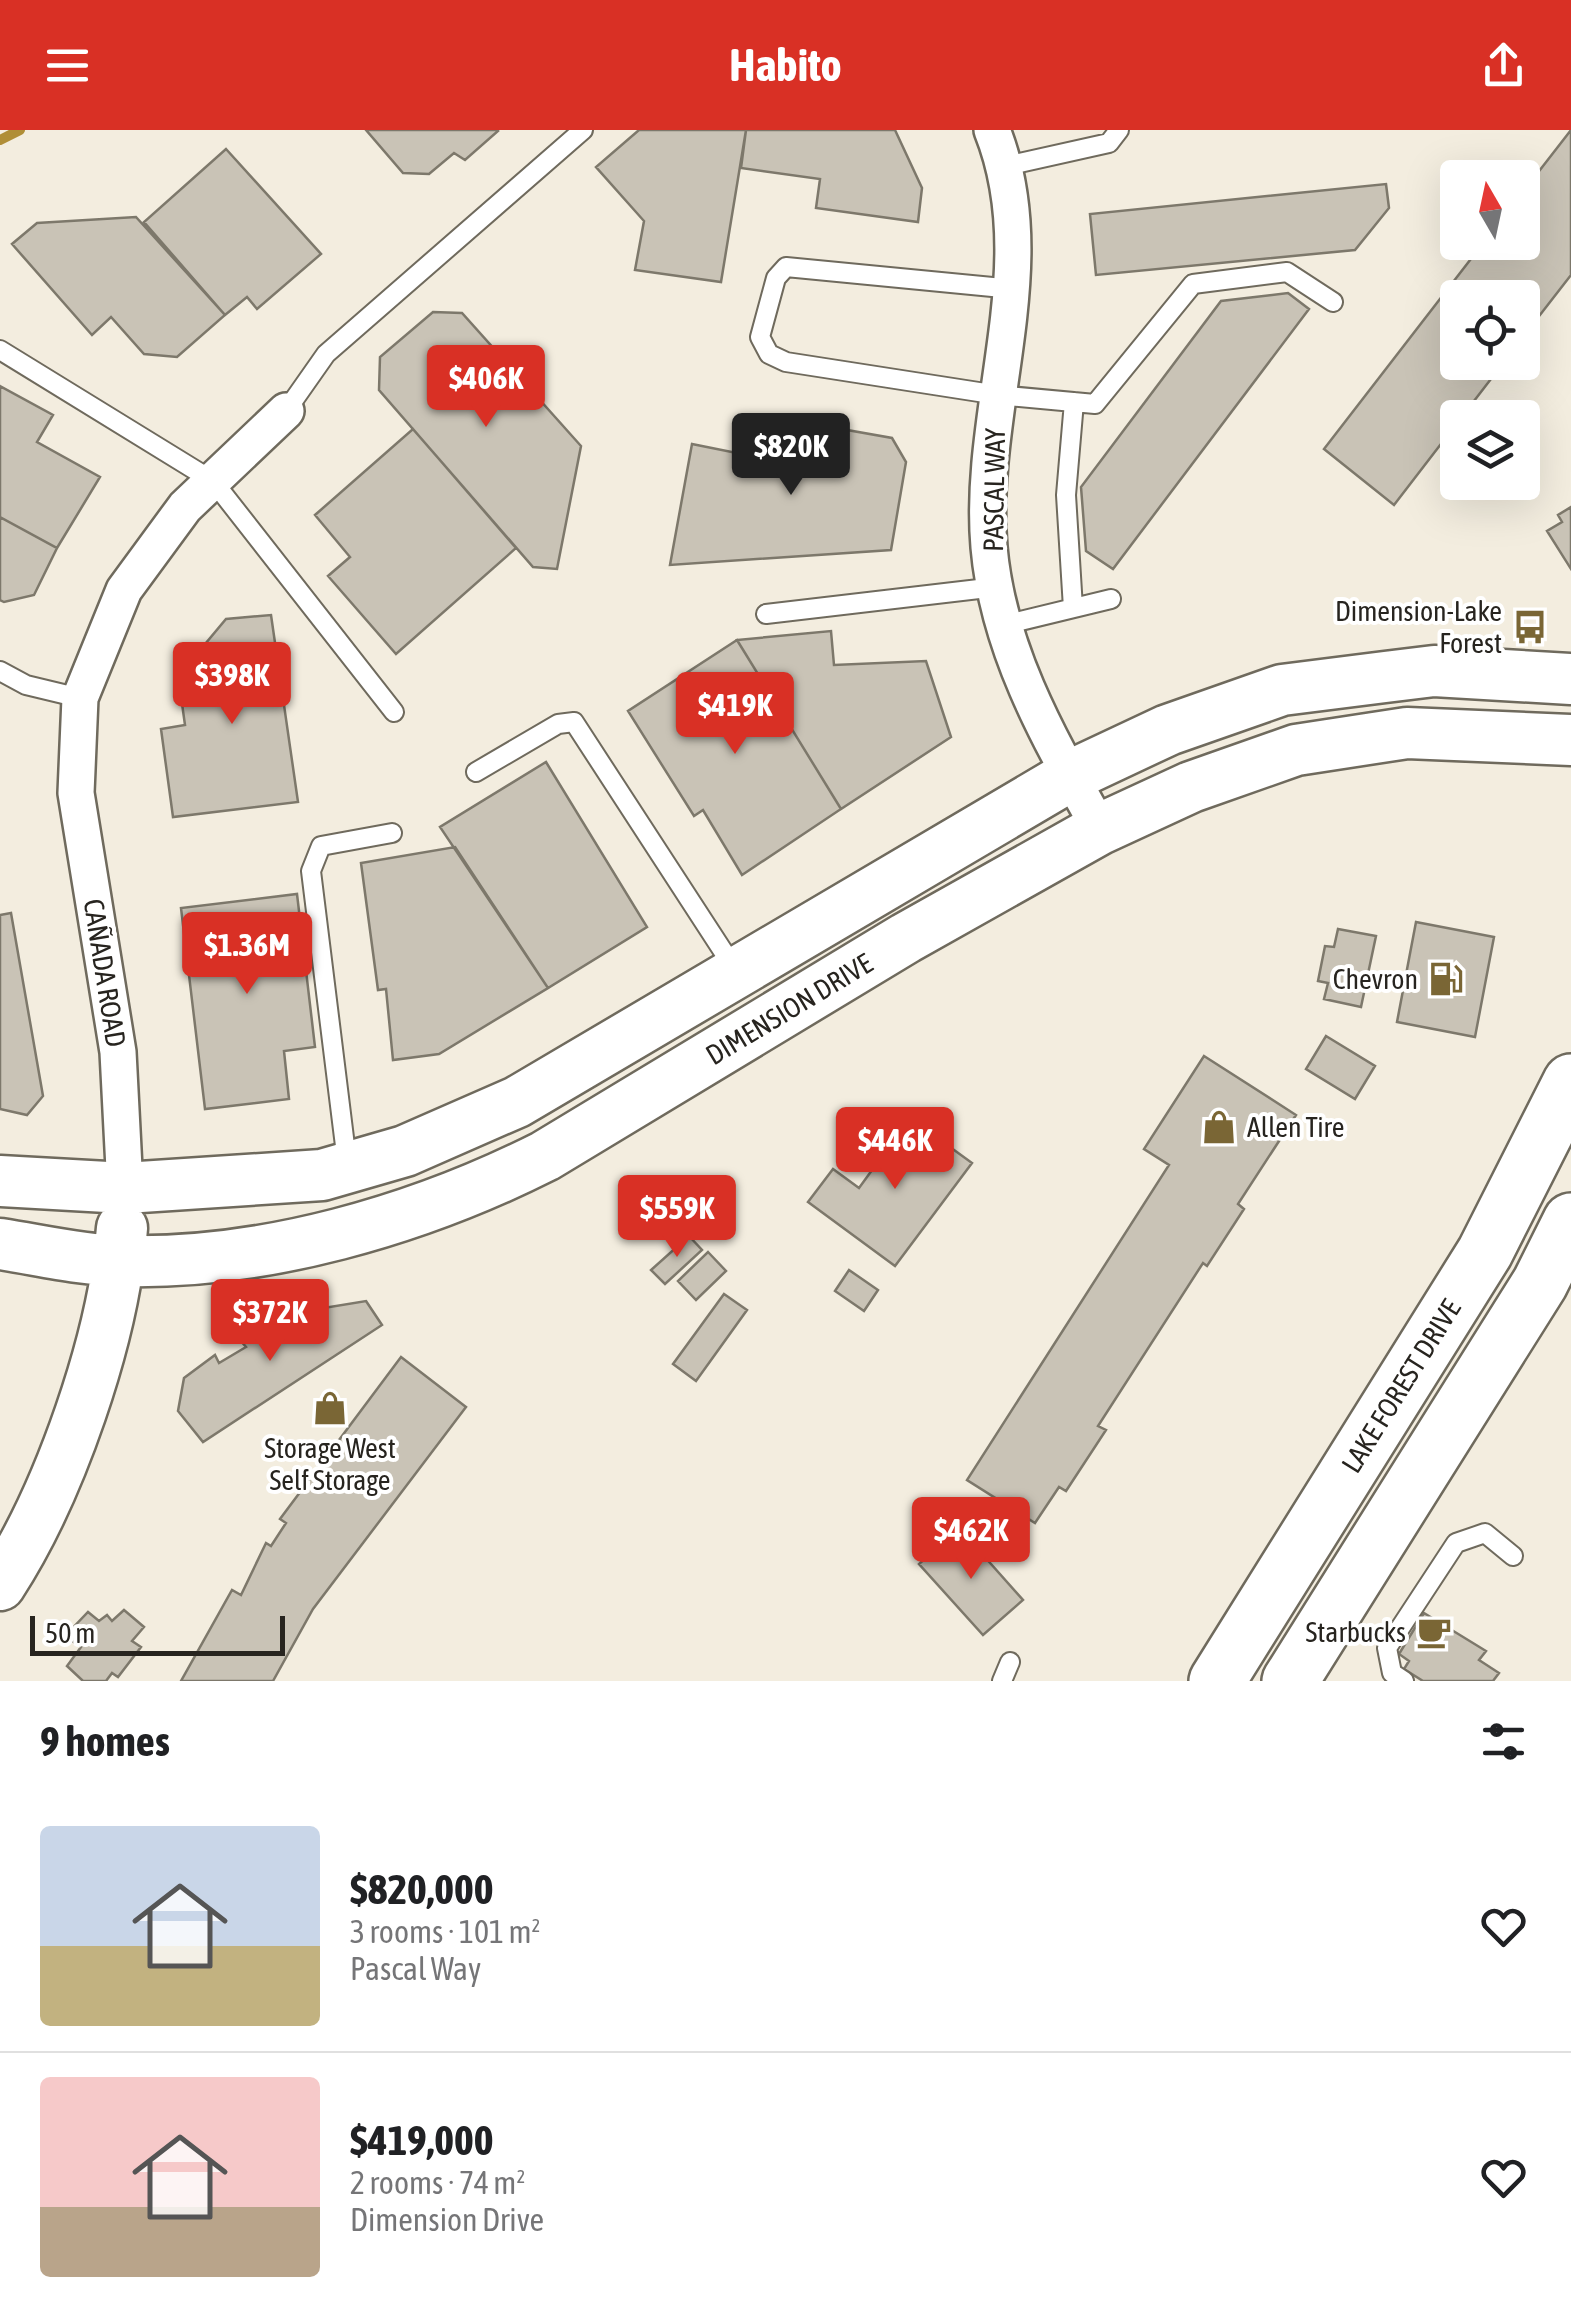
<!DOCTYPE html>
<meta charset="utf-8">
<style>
:root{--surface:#fff;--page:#f2f2f2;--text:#202124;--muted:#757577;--line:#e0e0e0;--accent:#d93025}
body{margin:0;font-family:"Asap Condensed",sans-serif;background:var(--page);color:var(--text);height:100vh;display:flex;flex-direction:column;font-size:38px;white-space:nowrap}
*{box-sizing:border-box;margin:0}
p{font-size:32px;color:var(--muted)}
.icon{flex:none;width:55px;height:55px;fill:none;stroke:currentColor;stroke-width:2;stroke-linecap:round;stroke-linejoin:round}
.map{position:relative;height:1551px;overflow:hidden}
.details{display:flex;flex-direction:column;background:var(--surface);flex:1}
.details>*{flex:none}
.needle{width:65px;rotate:351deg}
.controls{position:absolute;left:1440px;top:30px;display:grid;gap:20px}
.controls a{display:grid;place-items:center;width:100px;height:100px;border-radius:10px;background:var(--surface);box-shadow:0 10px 40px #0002;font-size:50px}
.scale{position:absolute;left:30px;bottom:25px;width:255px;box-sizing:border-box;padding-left:10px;border:5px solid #27241f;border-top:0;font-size:28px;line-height:35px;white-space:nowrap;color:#27241f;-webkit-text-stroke:8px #fff;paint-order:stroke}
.price{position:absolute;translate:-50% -85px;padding:0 22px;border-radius:10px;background:var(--accent);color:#fff;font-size:32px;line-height:65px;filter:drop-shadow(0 2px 5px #0008)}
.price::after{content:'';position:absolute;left:50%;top:60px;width:30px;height:22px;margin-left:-15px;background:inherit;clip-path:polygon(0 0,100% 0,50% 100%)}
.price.on{background:#222;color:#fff}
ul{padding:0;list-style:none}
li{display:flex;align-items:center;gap:30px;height:250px;padding:0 40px}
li+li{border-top:2px solid var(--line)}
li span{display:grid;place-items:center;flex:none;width:280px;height:200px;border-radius:10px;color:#555}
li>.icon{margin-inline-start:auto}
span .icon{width:120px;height:120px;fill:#fffc;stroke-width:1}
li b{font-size:42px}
h2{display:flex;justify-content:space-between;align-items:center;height:120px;padding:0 40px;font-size:42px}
header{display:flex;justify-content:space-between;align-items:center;height:130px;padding:0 40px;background:var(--accent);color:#fff;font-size:45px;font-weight:700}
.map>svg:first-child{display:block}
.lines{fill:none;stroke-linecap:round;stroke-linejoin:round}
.stream{stroke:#b08e37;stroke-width:10}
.building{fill:#c9c3b6;stroke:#7d786b;stroke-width:2.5}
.lane-casing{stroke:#6f6a5d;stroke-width:22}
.street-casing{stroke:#6f6a5d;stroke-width:40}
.secondary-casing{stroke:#6f6a5d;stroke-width:55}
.primary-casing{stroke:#6f6a5d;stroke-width:60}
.lane{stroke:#fff;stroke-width:18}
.street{stroke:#fff;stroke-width:35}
.secondary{stroke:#fff;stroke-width:50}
.primary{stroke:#fff;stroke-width:55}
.labels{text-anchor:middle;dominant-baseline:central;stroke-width:8;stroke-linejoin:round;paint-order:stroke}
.street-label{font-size:28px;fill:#27241f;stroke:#fff}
.poi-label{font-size:28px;fill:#27241f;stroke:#fff;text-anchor:end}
</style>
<header><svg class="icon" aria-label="menu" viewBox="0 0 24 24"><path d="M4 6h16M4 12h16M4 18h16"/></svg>Habito<svg class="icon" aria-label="share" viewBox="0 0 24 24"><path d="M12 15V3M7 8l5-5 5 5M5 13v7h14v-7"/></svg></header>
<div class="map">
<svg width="1571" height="1551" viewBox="0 0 1571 1551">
<rect width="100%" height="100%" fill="#f3eddf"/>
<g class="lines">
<!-- stream -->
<path class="stream" d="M0,10l20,-10"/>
</g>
<!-- building -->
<path class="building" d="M366,0h131l1,1 -33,29 -11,-7 -25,21 -26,-1z
M639,0h107l-25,152 -86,-12 9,-49 -48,-54z
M746,0h149l27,58 -4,34 -102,-14 4,-29 -79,-11z
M1571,0v145l-49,63v-40h-64v64h46l-110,143 -70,-56 160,-207h38v-49z
M226,19l95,105 -64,55 -10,-12 -22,18 -81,-93z
M1386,54l3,24 -34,42 -259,25 -6,-61z
M136,87l89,98 -48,42 -33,-3 -33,-37 -19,18 -80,-91 25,-21z
M1288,163l21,16 -196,260 -27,-18 -5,-64 140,-186z
M433,182l29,1 119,133 -24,123 -24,-2 -154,-177 1,-33z
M0,256l53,29 -16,27 63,35 -43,71 -57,-31z
M785,289l107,19 14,24 -15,88 -221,15 22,-121 85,17z
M413,299l103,119 -120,106 -68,-78 22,-19 -35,-42z
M1571,377v62l-24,-38 15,-9 -4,-7z
M0,387l57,31 -23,47 -30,7 -4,-2z
M271,485l27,187 -125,15 -12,-88 24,-4 -7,-50 30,-4 -2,-28 20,-24z
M831,501l3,34 92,-4 25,76 -110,72 -104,-169z
M737,510l104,169 -99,66 -39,-65 -9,6 -66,-105z
M546,632l101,165 -99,61 -108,-161z
M455,717l93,141 -109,66 -46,6 -7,-71 -8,1 -17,-127z
M297,764l18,153 -31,4 5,48 -84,10 -24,-201z
M11,783l32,183 -16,19 -27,-6v-194z
M1416,792l78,15 -19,100 -78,-15z
M1338,799l38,7 -15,71 -37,-8 4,-16 -10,-2 7,-35 9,1z
M1326,906l49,30 -20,33 -49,-30z
M1204,926l92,59 -58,89 6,5 -37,57 -4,-3 -105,163 8,4 -40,61 -7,-4 -24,36 -68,-43 202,-315 -25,-16z
M910,988l62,45 -77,103 -87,-64 25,-33 26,19z
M689,1106l13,14 -37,34 -14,-14z
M708,1122l18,19 -30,29 -18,-19z
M849,1140l29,20 -14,21 -29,-20z
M724,1164l23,16 -51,71 -23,-17z
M366,1171l16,24 -179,117 -25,-31 6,-33 31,-23 4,8 27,-16 -6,-7 35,-24z
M401,1227l65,50 -153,202 -40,72h-92l51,-91 9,5 25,-52 5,3 15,-23 -6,-4z
M959,1398l64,72 -40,35 -64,-71z
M124,1480l20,17 -12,14 9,6 -23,30 -6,-4 -6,8h-23l-16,-15 14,-19 -16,-11 23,-24 11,9 8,-6 5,6z
M1424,1483l62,38 -7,9 20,13 -6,8h-70l-19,-12 5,-8 -10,-7z"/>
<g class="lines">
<!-- lane casing -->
<g class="lane-casing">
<path id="lane" d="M1001,37l108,-24 10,-13
M1013,159l-227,-22 -10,11 -16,59 9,17 17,8 212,33 97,9 98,-120 94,-12 46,30
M0,220l213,131 181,231
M286,281l40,-57 257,-224
M1073,478l-7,-113 8,-93
M766,484l230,-27
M1004,495l107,-26
M0,541l26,14 54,13
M476,642l82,-48 16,-2 160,246
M347,1032l-36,-291 10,-25 71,-13
M1002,1551l8,-19
M1404,1551l-12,-8 -5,-25 69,-105 29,-10 28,23"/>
</g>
<!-- street casing -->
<g class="street-casing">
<path id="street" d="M992,0c54,135 -15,279 -3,417 9,104 61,193 111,282
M125,1058l-7,-136 -42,-259 4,-95 44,-108 61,-83 101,-96"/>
</g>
<!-- secondary casing -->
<g class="secondary-casing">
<path id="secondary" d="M0,1051l125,7 197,-13 83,-24 112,-49 553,-326 98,-46 114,-40 103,-13 49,-6 137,8
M0,1114c39,6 81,16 120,17 144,4 298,-41 425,-105l361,-218 194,-109 91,-42 105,-37 111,-17 164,7
M0,1455c60,-92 114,-248 122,-357"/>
</g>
<!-- primary casing -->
<g class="primary-casing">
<path id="primary" d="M1217,1551l268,-429 86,-170
M1290,1551l250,-398 31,-62"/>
</g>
<!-- lane -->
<use href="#lane" class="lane"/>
<!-- street -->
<use href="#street" class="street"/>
<!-- secondary -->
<use href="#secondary" class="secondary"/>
<!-- primary -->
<use href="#primary" class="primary"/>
</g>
<!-- icons -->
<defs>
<g id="bus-bare" transform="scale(2.7)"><path d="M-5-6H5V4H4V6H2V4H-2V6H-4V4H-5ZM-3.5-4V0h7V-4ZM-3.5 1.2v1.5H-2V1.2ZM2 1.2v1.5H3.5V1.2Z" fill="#7a6635" stroke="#fff" stroke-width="2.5" paint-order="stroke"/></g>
<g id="fuel-bare" transform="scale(2.7)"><path d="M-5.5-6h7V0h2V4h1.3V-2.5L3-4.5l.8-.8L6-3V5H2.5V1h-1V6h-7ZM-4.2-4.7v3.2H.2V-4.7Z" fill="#7a6635" stroke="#fff" stroke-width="2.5" paint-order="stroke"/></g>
<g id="shop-bare" transform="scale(2.7)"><path d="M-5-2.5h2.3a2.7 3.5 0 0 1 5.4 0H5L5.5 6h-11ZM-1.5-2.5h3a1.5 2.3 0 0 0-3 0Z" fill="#7a6635" stroke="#fff" stroke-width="2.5" paint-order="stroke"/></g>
<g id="cafe-bare" transform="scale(2.7)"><path d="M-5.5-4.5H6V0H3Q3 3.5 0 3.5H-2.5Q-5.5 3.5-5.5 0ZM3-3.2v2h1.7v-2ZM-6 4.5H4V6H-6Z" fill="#7a6635" stroke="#fff" stroke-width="2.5" paint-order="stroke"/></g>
</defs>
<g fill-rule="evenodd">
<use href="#bus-bare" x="1530" y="497"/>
<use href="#fuel-bare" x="1446" y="849"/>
<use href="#shop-bare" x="1219" y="997"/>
<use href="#shop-bare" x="330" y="1278"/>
<use href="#cafe-bare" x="1434" y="1502"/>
</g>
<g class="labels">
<!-- street labels -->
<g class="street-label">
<text transform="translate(994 360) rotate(-89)">PASCAL WAY</text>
<text transform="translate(105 843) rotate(81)">CAÑADA ROAD</text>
<text transform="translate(789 879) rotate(-31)">DIMENSION DRIVE</text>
<text transform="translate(1401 1256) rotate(-58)">LAKE FOREST DRIVE</text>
</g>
<!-- poi labels -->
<g class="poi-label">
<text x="1502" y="481">Dimension-Lake<tspan x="1502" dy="32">Forest</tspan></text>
<text x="1418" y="849">Chevron</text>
<text x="1247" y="997" text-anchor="start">Allen Tire</text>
<text x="330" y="1318" text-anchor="middle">Storage West<tspan x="330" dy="32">Self Storage</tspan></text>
<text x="1406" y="1502">Starbucks</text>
</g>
</g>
</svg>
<div class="controls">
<a><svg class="needle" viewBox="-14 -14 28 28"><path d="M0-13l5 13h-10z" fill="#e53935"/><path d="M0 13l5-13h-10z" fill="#757577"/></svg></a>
<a><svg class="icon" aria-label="locate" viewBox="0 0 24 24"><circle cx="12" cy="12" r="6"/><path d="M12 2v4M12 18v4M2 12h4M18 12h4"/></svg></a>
<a><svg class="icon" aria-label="layers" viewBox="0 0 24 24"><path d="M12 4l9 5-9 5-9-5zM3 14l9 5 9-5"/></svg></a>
</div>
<div class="scale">50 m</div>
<b class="price" style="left:486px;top:300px">$406K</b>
<b class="price on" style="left:791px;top:368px">$820K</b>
<b class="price" style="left:232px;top:597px">$398K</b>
<b class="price" style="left:735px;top:627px">$419K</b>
<b class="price" style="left:247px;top:867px">$1.36M</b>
<b class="price" style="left:895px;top:1062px">$446K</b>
<b class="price" style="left:677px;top:1130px">$559K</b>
<b class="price" style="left:270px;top:1234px">$372K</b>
<b class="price" style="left:971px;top:1452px">$462K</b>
</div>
<section class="details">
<h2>9 homes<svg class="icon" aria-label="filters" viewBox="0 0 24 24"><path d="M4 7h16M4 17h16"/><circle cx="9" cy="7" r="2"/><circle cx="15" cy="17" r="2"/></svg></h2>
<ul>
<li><span style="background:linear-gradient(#c9d6e8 60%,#c2b280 0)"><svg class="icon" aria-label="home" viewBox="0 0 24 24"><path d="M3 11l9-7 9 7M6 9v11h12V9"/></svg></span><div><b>$820,000</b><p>3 rooms · 101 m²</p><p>Pascal Way</p></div><svg class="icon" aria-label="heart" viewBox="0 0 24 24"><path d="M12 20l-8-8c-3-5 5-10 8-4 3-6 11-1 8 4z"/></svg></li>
<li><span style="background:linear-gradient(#f6c9c9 65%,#b9a48a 0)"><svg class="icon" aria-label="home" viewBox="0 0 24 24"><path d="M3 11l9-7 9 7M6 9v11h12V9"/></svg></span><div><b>$419,000</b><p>2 rooms · 74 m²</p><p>Dimension Drive</p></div><svg class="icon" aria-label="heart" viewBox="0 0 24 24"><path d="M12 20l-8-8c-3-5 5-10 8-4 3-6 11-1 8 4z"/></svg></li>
</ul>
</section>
